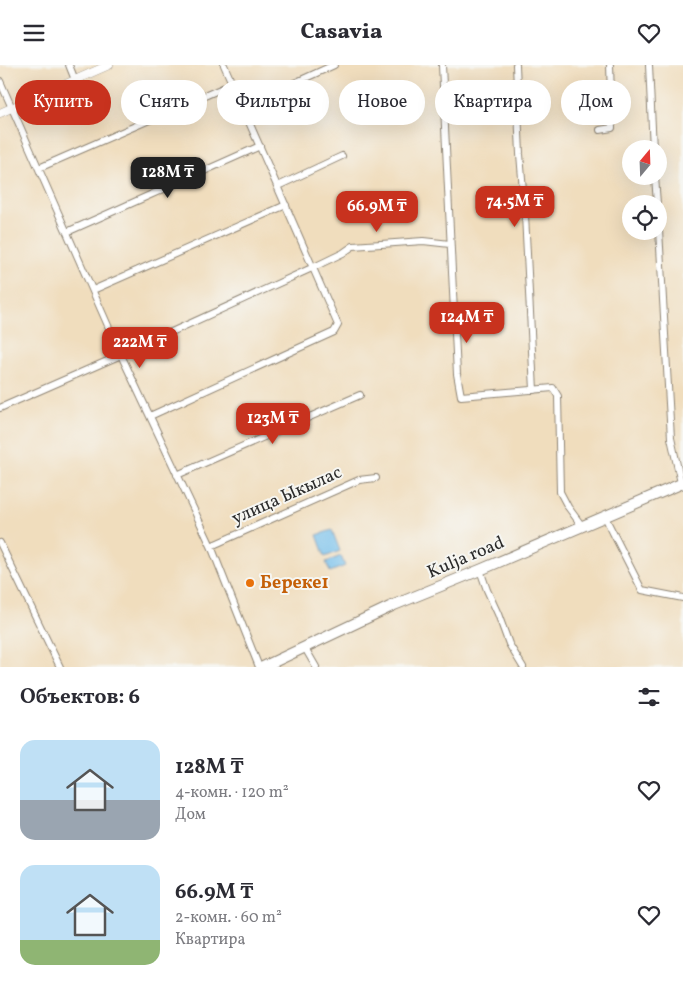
<!DOCTYPE html>
<html lang="ru">
<meta charset="utf-8">
<style>
:root{--surface:#fff;--page:#f7f7f7;--text:#2b2b33;--muted:#7c7c81;--accent:#c8321e}
body{margin:0;font-family:Vollkorn,serif;background:var(--page);color:var(--text);height:100vh;display:flex;flex-direction:column;font-size:19px;white-space:nowrap}
*{box-sizing:border-box;margin:0}
p{font-size:16px;color:var(--muted)}
.icon{flex:none;width:28px;height:28px;fill:none;stroke:currentColor;stroke-width:2;stroke-linecap:round;stroke-linejoin:round}
.map{position:relative;height:602px;overflow:hidden}
.panel{display:flex;flex-direction:column;background:var(--surface);flex:1}
.panel>*{flex:none}
.top-card{position:absolute;left:15px;top:15px;width:654px;height:45px;display:flex;gap:10px}
.needle{width:32px;rotate:19deg}
.buttons{position:absolute;left:622px;top:75px;display:grid;gap:10px}
.buttons a{display:grid;place-items:center;width:45px;height:45px;border-radius:50%;background:var(--surface);box-shadow:0 5px 20px #0002;font-size:25px}
.price{position:absolute;translate:-50% -42px;padding:0 11px;border-radius:10px;background:var(--accent);color:#fff;font-size:16px;line-height:32px;filter:drop-shadow(0 1px 2px #0008)}
.price::after{content:'';position:absolute;left:50%;top:30px;width:15px;height:11px;margin-left:-8px;background:inherit;clip-path:polygon(0 0,100% 0,50% 100%)}
.price.active{background:#222;color:#fff}
ul{padding:0;list-style:none}
li{display:flex;align-items:center;gap:15px;height:125px;padding:0 20px}
li span{display:grid;place-items:center;flex:none;width:140px;height:100px;border-radius:15px;color:#555}
li>.icon{margin-inline-start:auto}
span .icon{width:60px;height:60px;fill:#fffc;stroke-width:1}
li b{font-size:21px}
h2{display:flex;justify-content:space-between;align-items:center;height:60px;padding:0 20px;font-size:21px}
.tag{padding:0 18px;border-radius:22px;background:var(--surface);box-shadow:0 5px 20px #0002;font-size:18px;line-height:45px}
.tag.active{background:var(--accent);color:#fff}
header{display:flex;justify-content:space-between;align-items:center;height:65px;padding:0 20px;background:var(--surface);font-size:22px;font-weight:800}
.map>svg:first-child{display:block}
.water{fill:#71bdeb;stroke:#4e748b}
.lines{fill:none;stroke-linecap:round;stroke-linejoin:round}
.minor-casing{stroke:#8e8474;stroke-width:8}
.tertiary-casing{stroke:#8e8474;stroke-width:9}
.primary-casing{stroke:#8e8474;stroke-width:12}
.minor{stroke:#fff;stroke-width:6}
.tertiary{stroke:#fff;stroke-width:8}
.primary{stroke:#fff;stroke-width:10}
.food-dot{fill:#e8710a;stroke:#f6f6f2;stroke-width:2}
.labels{text-anchor:middle;dominant-baseline:central;stroke-width:4;stroke-linejoin:round;paint-order:stroke}
.street-label{font-size:18px;fill:#2b2b2b;stroke:#f6f6f2}
.food-label{font-size:18px;font-weight:bold;fill:#c56008;stroke:#f6f6f2;text-anchor:start}
</style>
<header><svg class="icon" aria-label="menu" viewBox="0 0 24 24"><path d="M4 6h16M4 12h16M4 18h16"/></svg>Casavia<svg class="icon" aria-label="heart" viewBox="0 0 24 24"><path d="M12 20l-8-8c-3-5 5-10 8-4 3-6 11-1 8 4z"/></svg></header>
<div class="map">
<svg width="683" height="602" viewBox="0 0 683 602">
<rect width="100%" height="100%" fill="#f6f6f2"/>
<filter id="ink" filterUnits="userSpaceOnUse"><feTurbulence type="fractalNoise" baseFrequency=".02" numOctaves="2"/><feDisplacementMap in="SourceGraphic" scale="10" xChannelSelector="R" yChannelSelector="G"/><feConvolveMatrix kernelMatrix="1 2 1 2 8 2 1 2 1" color-interpolation-filters="sRGB"/></filter>
<filter id="wash" filterUnits="userSpaceOnUse"><feTurbulence type="fractalNoise" baseFrequency=".0096" numOctaves="4" result="noise"/><feDisplacementMap in="SourceGraphic" scale="20" xChannelSelector="R" yChannelSelector="G"/><feGaussianBlur stdDeviation="1.12" result="paint"/><feColorMatrix in="noise" values="0 0 0 0 0 0 0 0 0 0 0 0 0 0 0 0 0 1.4 0 .05"/><feComposite in="paint" operator="in"/></filter>
<g filter="url(#wash)">
<rect width="100%" height="100%" fill="#f0ddbd"/>
<!-- water -->
<path class="water" d="M332,465l8,21 -15,6 -8,-22z
M341,491l4,10 -15,6 -4,-10z"/>
</g>
<g filter="url(#ink)">
<g class="lines">
<!-- minor casing -->
<g class="minor-casing">
<path id="minor" d="M69,0l6,15
M442,0l15,309 4,22 92,-8 5,8 2,96 8,15 14,19
M516,0l4,89 5,61 9,175
M649,0l4,84
M0,16l121,274 90,191 48,121
M242,42l92,-42
M600,65l12,-2 -2,-63
M39,103l193,-84
M655,111l2,28
M278,121l64,-30
M659,165l12,208 10,45
M67,167l193,-86
M314,202l29,-14 10,-7 70,-5 27,3
M93,225l193,-85
M0,343l121,-53 193,-88
M150,351l184,-84 4,-7 -114,-260
M177,410l183,-80
M605,452l37,73 41,8
M0,478l60,124
M211,481l148,-66 17,-2
M480,505l7,20 11,24 11,30 14,23
M305,583l11,19"/>
</g>
<!-- tertiary casing -->
<g class="tertiary-casing">
<path id="tertiary" d="M0,48l109,-48"/>
</g>
<!-- primary casing -->
<g class="primary-casing">
<path id="primary" d="M263,602l131,-62 86,-35 203,-87"/>
</g>
<!-- minor -->
<use href="#minor" class="minor"/>
<!-- tertiary -->
<use href="#tertiary" class="tertiary"/>
<!-- primary -->
<use href="#primary" class="primary"/>
</g>
</g>
<!-- markers -->
<circle class="food-dot" cx="250" cy="518" r="5"/>
<g class="labels">
<!-- street labels -->
<g class="street-label">
<text transform="translate(287 431) rotate(-24)">улица Ыкылас</text>
<text transform="translate(466 493) rotate(-23)">Kulja road</text>
</g>
<!-- food labels -->
<g class="food-label">
<text x="260" y="518">Береке1</text>
</g>
</g>
</svg>
<div class="buttons">
<a><svg class="needle" viewBox="-14 -14 28 28"><path d="M0-13l5 13h-10z" fill="#e53935"/><path d="M0 13l5-13h-10z" fill="#7c7c81"/></svg></a>
<a><svg class="icon" aria-label="locate" viewBox="0 0 24 24"><circle cx="12" cy="12" r="6"/><path d="M12 2v4M12 18v4M2 12h4M18 12h4"/></svg></a>
</div>
<b class="price active" style="left:168px;top:134px">128M ₸</b>
<b class="price" style="left:515px;top:163px">74.5M ₸</b>
<b class="price" style="left:377px;top:168px">66.9M ₸</b>
<b class="price" style="left:467px;top:279px">124M ₸</b>
<b class="price" style="left:140px;top:304px">222M ₸</b>
<b class="price" style="left:273px;top:380px">123M ₸</b>
<div class="top-card">
<a class="tag active">Купить</a>
<a class="tag">Снять</a>
<a class="tag">Фильтры</a>
<a class="tag">Новое</a>
<a class="tag">Квартира</a>
<a class="tag">Дом</a>
</div>
</div>
<section class="panel">
<h2>Объектов: 6<svg class="icon" aria-label="filters" viewBox="0 0 24 24"><path d="M4 7h16M4 17h16"/><circle cx="9" cy="7" r="2"/><circle cx="15" cy="17" r="2"/></svg></h2>
<ul>
<li><span style="background:linear-gradient(#bfe0f5 60%,#9aa5b1 0)"><svg class="icon" aria-label="home" viewBox="0 0 24 24"><path d="M3 11l9-7 9 7M6 9v11h12V9"/></svg></span><div><b>128M ₸</b><p>4-комн. · 120 m²</p><p>Дом</p></div><svg class="icon" aria-label="heart" viewBox="0 0 24 24"><path d="M12 20l-8-8c-3-5 5-10 8-4 3-6 11-1 8 4z"/></svg></li>
<li><span style="background:linear-gradient(#bfe0f5 75%,#8fb573 0)"><svg class="icon" aria-label="home" viewBox="0 0 24 24"><path d="M3 11l9-7 9 7M6 9v11h12V9"/></svg></span><div><b>66.9M ₸</b><p>2-комн. · 60 m²</p><p>Квартира</p></div><svg class="icon" aria-label="heart" viewBox="0 0 24 24"><path d="M12 20l-8-8c-3-5 5-10 8-4 3-6 11-1 8 4z"/></svg></li>
</ul>
</section>
